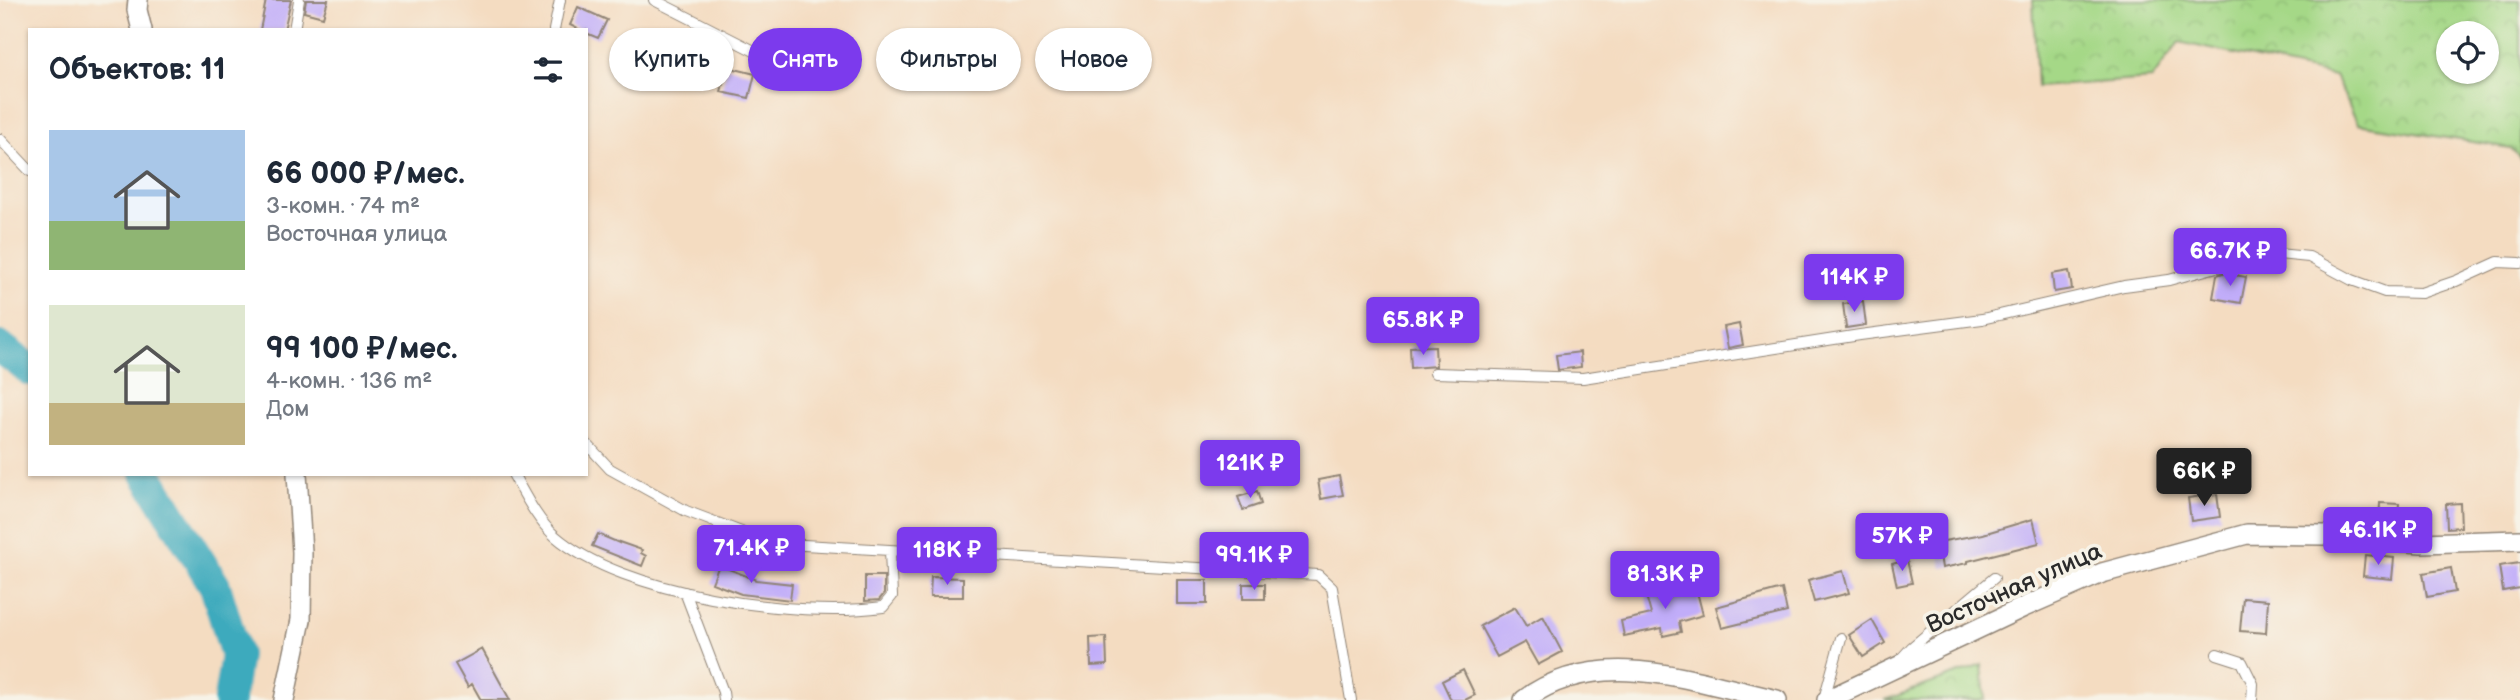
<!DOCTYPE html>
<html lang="ru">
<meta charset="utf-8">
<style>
:root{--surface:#fff;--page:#f6f6f7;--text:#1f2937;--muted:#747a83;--accent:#7c3aed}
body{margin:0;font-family:"Balsamiq Sans",sans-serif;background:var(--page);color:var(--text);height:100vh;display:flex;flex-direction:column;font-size:26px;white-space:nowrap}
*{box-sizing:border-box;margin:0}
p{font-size:23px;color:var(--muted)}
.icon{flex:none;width:38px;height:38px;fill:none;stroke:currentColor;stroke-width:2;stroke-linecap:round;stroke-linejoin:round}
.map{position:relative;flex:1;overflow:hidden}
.sheet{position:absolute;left:28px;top:28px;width:560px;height:448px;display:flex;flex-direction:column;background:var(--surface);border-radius:0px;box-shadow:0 2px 5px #0004}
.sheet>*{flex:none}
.hud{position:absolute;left:609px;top:28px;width:665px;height:63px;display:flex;gap:14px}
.tools{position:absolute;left:2436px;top:21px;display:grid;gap:14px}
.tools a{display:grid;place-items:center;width:63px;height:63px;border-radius:50%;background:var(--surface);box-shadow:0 2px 5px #0004;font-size:35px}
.price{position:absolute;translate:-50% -60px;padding:0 16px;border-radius:7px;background:var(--accent);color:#fff;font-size:23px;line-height:46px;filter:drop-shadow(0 2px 4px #0008)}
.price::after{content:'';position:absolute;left:50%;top:42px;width:21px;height:16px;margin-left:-10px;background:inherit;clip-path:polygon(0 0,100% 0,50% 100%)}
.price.selected{background:#222;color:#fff}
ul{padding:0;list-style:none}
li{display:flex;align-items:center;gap:21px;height:175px;padding:0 21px}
li span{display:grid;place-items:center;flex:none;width:196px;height:140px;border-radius:0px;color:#555}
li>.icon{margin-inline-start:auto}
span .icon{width:84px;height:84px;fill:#fffc;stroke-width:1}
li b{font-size:30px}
h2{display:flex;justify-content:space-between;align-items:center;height:84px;padding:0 21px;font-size:30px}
.chip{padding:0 24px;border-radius:32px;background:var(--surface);box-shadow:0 2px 5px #0004;font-size:24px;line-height:63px}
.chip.selected{background:var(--accent);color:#fff}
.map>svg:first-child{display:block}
.park{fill:url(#park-crowns);stroke:#688259;stroke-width:2;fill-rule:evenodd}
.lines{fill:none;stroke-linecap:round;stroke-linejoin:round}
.river{stroke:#3eaabd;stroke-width:32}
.building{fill:#c1adf9}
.service-casing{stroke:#908476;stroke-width:12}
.minor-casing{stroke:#908476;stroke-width:22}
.service{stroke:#fff;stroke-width:10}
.minor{stroke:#fff;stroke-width:19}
.labels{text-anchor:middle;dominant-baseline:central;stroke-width:7;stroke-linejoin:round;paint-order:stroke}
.street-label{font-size:24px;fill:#2b2b2b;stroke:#f7f3e8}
</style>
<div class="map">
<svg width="2520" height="700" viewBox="0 0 2520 700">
<defs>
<pattern id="park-crowns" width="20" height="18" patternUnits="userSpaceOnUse" patternTransform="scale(1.75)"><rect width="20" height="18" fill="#a5d887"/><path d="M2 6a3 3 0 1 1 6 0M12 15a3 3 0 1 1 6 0" fill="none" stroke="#8eba75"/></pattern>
</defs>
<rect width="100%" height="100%" fill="#f7f3e8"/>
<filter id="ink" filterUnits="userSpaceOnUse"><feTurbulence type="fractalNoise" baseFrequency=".0143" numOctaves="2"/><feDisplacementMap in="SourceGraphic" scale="14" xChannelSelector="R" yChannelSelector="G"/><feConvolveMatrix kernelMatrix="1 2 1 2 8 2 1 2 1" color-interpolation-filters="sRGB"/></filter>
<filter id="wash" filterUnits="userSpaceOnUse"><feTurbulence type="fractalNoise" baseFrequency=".00686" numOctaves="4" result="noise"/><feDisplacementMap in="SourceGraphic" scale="28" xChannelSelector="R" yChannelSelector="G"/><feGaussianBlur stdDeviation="1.57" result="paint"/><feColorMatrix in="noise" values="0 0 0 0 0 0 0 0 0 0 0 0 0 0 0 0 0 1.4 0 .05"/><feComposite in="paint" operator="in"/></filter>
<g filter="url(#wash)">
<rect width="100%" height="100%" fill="#f4dcc1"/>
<!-- park -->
<path class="park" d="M2033,0h487v158l-9,-10 -153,-24 -23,-48 -156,-34 -27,37 -115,8zM2448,33h39v39h-39z
M1982,665l3,35h-100z"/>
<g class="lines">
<!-- river -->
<path class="river" d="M0,347l30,23
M146,474l69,112 21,69 -7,45"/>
</g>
<g id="blocks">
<!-- building -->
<path class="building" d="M266,0h25l-7,30h-24z
M306,0h22l-5,17 -19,-5z
M578,7l29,13 -9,18 -12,-5v-3h-6l-10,-5z
M727,67l28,7 -6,24 -28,-6z
M2069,271l3,18 -18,3 -2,-18z
M2223,273l23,4 -5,26 -28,-5 4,-23z
M1863,301l3,24 -20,3 -3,-24z
M1739,324l4,21 -15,3 -4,-21z
M1435,346l1,20 -25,2 -1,-21z
M1580,352l1,15 -23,3 -2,-15z
M1339,476l4,19 -22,4 -3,-19z
M1257,491l4,13 -18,6 -5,-13z
M2217,494l3,23 -29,4 -3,-23z
M2380,503l19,1 -2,20h-18z
M2460,503l1,24 -14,1 -1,-24z
M2033,519l6,24 -71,18v2l-26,5 -4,-26 45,-8z
M598,534l21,9v-1l23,8 -1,3 5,3 -4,10 -50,-20z
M2365,555l29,3 -2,21 -29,-3z
M1907,560l5,23 -15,3 -5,-22z
M2520,563v25l-17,3 -4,-25z
M719,565l37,15 36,4 -2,16 -49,-6 -29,-11z
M2451,568l4,24 -28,5 -4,-24z
M1843,571l6,22 -35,9 -6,-22z
M865,576h19v18l-5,6 -14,1z
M931,577l32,1v19h-33z
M1177,580h30v24h-30z
M1669,580l4,14 23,-6 7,27 -24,7 2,10 -18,4 -1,-8 -38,8 -3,-15 30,-7 -5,-18 6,-2 -3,-9z
M1243,584h22v15h-22z
M1782,589l5,23 -65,16 -6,-21z
M2243,598l25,2 -2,33 -26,-2z
M1515,607l11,19 17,-10 19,36 -24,13 -13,-23 -28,15 -17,-31z
M1872,620l13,23 -22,14 -14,-22z
M1106,637l1,28 -16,1 -1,-28z
M482,649l28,51h-29l-9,-16 -4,3 -13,-23z
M1463,670l12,25 -10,5h-14l-9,-19z"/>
</g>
</g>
<g filter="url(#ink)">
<use href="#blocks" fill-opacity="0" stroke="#908476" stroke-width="2"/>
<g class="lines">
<!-- service casing -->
<g class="service-casing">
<path id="service" d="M654,0l112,57
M294,30l5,-30
M554,30l6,-30
M0,139l30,32
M1435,373l148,5 277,-43 122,-16 142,-33 45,-6 99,-27 41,4 43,23 33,12 36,1 35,-12 42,-19 22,1
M586,443l24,26 76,42 84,32 548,32 14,13 19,112
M513,474c12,21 24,46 42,62 68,59 241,83 328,71l9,-11 -2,-45
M685,592l38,100 1,8
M2217,654l25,8 11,22 -1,16
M1901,659l11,-12 82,-69
M1824,699l17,-61"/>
</g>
<!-- minor casing -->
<g class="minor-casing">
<path id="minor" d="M138,0l-1,10 5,20
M284,700l17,-80 1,-68 -5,-78
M1524,700c75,-56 171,-18 253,0
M1827,700l197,-93 78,-34 145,-39 79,1 95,8 99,-3"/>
</g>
<!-- service -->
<use href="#service" class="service"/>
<!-- minor -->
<use href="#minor" class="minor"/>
</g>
</g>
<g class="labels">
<!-- street labels -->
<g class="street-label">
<text transform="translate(2014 588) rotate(-24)">Восточная улица</text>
</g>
</g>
</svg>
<div class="tools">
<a><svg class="icon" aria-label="locate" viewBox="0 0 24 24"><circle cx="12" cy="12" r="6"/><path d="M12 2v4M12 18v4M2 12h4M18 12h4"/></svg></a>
</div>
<b class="price" style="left:2230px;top:288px">66.7K ₽</b>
<b class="price" style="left:1854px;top:314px">114K ₽</b>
<b class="price" style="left:1423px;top:357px">65.8K ₽</b>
<b class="price" style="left:1250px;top:500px">121K ₽</b>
<b class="price selected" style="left:2204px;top:508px">66K ₽</b>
<b class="price" style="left:2378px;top:567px">46.1K ₽</b>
<b class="price" style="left:1902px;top:573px">57K ₽</b>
<b class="price" style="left:751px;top:585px">71.4K ₽</b>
<b class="price" style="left:947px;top:587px">118K ₽</b>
<b class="price" style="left:1254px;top:592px">99.1K ₽</b>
<b class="price" style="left:1665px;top:611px">81.3K ₽</b>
<div class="hud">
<a class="chip">Купить</a>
<a class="chip selected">Снять</a>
<a class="chip">Фильтры</a>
<a class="chip">Новое</a>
</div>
<section class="sheet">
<h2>Объектов: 11<svg class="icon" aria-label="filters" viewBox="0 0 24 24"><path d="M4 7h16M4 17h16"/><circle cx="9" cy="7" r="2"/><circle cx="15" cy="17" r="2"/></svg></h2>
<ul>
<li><span style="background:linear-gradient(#a9c7e8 65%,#8fb573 0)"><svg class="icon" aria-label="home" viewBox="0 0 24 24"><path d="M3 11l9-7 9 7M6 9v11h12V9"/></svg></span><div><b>66 000 ₽/мес.</b><p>3-комн. · 74 m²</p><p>Восточная улица</p></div></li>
<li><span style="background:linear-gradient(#dfe7d0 70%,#c2b280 0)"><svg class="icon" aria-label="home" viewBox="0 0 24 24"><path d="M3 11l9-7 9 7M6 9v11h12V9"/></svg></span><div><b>99 100 ₽/мес.</b><p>4-комн. · 136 m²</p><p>Дом</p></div></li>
</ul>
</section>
</div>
